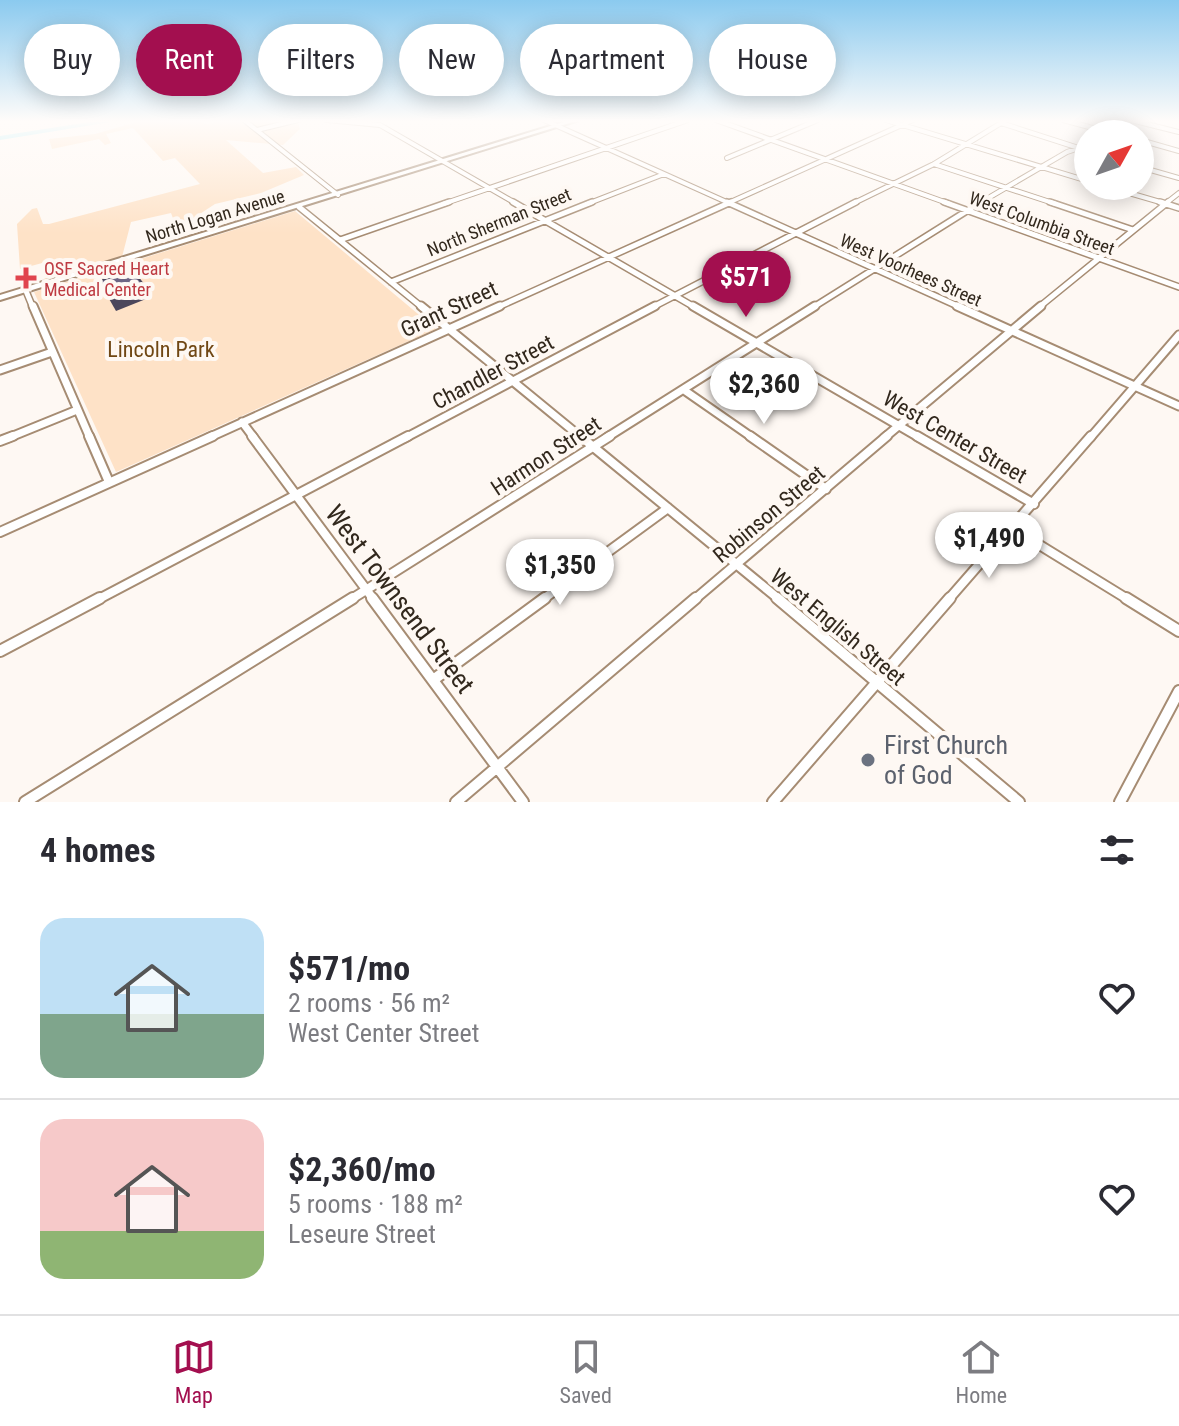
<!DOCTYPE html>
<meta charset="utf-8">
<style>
:root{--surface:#fff;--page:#f7f7f7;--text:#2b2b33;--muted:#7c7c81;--line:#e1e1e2;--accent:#a30f4f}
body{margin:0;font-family:"Roboto Condensed",sans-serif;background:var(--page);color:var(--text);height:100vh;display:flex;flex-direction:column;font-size:30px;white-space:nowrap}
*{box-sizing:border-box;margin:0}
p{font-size:26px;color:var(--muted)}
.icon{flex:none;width:44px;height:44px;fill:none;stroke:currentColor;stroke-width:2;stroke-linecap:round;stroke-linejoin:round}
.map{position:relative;height:802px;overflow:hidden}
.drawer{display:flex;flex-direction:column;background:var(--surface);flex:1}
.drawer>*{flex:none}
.guide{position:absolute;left:24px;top:24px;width:1132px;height:72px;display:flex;gap:16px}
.needle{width:52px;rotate:50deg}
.tools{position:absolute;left:1074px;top:120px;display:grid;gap:16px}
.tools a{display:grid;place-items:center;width:80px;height:80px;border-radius:50%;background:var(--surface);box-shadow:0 4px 20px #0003;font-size:40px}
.price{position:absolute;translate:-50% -68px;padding:0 18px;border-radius:28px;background:#fff;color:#222;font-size:26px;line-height:52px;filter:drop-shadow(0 2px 4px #0008)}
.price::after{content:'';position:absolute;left:50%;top:48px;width:24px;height:18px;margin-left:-12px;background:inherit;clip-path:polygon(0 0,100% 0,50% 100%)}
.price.on{background:var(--accent);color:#fff}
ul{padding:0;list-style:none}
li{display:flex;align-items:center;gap:24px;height:200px;padding:0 40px}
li+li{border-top:2px solid var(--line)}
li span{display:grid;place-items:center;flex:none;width:224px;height:160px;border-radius:24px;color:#555}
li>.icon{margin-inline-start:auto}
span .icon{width:96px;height:96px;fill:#fffc;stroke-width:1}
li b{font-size:34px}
h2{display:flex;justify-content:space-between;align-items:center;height:96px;padding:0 40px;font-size:34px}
.pill{padding:0 28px;border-radius:36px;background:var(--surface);box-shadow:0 4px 20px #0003;font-size:28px;line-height:72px}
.pill.on{background:var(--accent);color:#fff}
.tabs{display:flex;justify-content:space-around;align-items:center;height:112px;border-top:2px solid var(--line);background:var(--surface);font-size:22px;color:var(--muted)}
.tabs a{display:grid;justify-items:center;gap:4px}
.tabs .on{color:var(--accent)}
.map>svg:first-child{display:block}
.green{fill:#fee2c7}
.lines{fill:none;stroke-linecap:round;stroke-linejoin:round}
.river{fill:#9feaf9;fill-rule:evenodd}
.street-far4-casing{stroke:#a68c73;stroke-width:6}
.street-far3-casing{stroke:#a68c73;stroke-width:8}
.street-far2-casing{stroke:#a68c73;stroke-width:11}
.street-far1-casing{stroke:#a68c73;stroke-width:12}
.street-casing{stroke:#a68c73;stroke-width:14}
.secondary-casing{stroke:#a68c73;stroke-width:4}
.street-far4{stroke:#fff;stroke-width:4}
.street-far3{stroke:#fff;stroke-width:5}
.street-far2{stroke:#fff;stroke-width:7}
.street-far1{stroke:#fff;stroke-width:8}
.street{stroke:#fff;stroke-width:10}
.secondary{fill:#fff;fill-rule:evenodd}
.shaded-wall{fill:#4c475c}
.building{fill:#6d6584;stroke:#4c475c;stroke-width:2}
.health-dot{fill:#e0444e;stroke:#fef8f3;stroke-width:3}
.worship-dot{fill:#6b7280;stroke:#fef8f3;stroke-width:3}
.labels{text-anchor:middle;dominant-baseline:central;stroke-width:8;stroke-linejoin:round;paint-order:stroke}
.far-street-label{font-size:18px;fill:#32281d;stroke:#fef8f3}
.far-health-label{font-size:18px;fill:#be3a42;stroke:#fef8f3;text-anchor:start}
.street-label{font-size:22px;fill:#32281d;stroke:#fef8f3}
.park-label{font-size:22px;fill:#704714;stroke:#fef8f3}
.near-street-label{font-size:26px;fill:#32281d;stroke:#fef8f3}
.near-worship-label{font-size:26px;fill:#5b616d;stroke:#fef8f3;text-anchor:start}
</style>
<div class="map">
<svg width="1179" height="802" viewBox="0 0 1179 802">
<rect width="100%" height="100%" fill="#fef8f3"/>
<!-- green -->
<path class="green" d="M143,120h45l19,4 22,-4h68l3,9 -17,16 -57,-5 37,33 33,-6 8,8 -43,18 -46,11 -38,25 -6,-16 -40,9 -9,35 -79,24 14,-22 -37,10 -3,-45 15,-15 5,-1 6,16h6l151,-40 -25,-26 -12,3 -30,-33 -27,6 5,9 -6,2 -6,-6 -47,10 -3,-10 46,-5z
M295,211l141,118 -320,143 -82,-180z"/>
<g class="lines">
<!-- river -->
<path class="river" d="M102,120h21l-123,20v-4z"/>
<!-- street-far4 casing -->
<g class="street-far4-casing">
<path id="street-far4" d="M244,120l94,75
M327,120l53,5 137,79
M544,120l187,84
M716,120l234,84
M886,120l202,61
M1063,120l52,14
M1131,120l48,12
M257,130l41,-10
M1140,140l39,11
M727,158l91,-38
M934,164l122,40
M1140,167l39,11
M1105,186l62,18
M443,204l245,-84
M587,204l77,-30
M726,204l187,-84
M852,204l82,-40 67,-41 87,28
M978,204l89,-52 21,-7
M1165,204l14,-11"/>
</g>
<!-- street-far3 casing -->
<g class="street-far3-casing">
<path id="street-far3" d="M513,202l183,106
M727,202l235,106
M944,202l235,85
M1050,202l83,28
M1160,202l19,6
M299,207l124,101
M340,240l109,-38
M391,282l201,-80
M26,291l7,17
M496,308l235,-106
M651,308l205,-106
M812,308l169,-106
M1038,308l130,-106"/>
</g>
<!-- street-far2 casing -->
<g class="street-far2-casing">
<path id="street-far2" d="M33,306l57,132
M421,306l161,132
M693,306l227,132
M957,306l222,100
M0,370l52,-18
M684,390l69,48
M242,422l12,16
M8,438l69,-28
M208,438l292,-132
M405,438l250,-132
M606,438l209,-132
M884,438l157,-132
M1090,438l89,-103"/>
</g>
<!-- street-far1 casing -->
<g class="street-far1-casing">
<path id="street-far1" d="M89,436l20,46
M252,436l122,164
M580,436l200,164
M750,436l76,53
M917,436l117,68
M0,441l13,-5
M1012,528l117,72
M0,532l213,-96
M97,600l311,-164
M350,600l260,-164
M542,600l126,-92
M694,600l193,-164
M948,600l143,-164"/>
</g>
<!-- street casing -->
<g class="street-casing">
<path id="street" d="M372,598l151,204
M777,598l242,204
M1126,598l53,33
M0,651l100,-53
M433,680l112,-82
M25,802l328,-204
M456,802l240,-204
M773,802l177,-204
M1120,802l59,-111"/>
</g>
<!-- secondary casing -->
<g class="secondary-casing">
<path id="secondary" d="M570,120h9l-579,180v-5z"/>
</g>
<!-- street-far4 -->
<use href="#street-far4" class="street-far4"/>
<!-- street-far3 -->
<use href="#street-far3" class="street-far3"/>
<!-- street-far2 -->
<use href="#street-far2" class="street-far2"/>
<!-- street-far1 -->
<use href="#street-far1" class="street-far1"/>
<!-- street -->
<use href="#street" class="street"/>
<!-- secondary -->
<use href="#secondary" class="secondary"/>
</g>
<!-- shaded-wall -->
<path class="shaded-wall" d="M143,284l8,13 -35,14 -8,-14z"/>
<!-- building -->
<path class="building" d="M132,270l11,14 -35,13 -12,-15z"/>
<!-- sky -->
<linearGradient id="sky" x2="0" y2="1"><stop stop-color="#8bcaef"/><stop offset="0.52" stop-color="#fffcfa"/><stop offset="1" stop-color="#fffcfa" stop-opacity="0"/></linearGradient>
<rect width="1179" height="233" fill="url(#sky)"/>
<!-- markers -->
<path class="health-dot" d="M22 266h8v8h8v8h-8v8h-8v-8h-8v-8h8z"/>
<circle class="worship-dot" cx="868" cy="760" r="8"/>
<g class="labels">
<!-- far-street labels -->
<g class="far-street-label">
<text transform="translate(215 216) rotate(-17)">North Logan Avenue</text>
<text transform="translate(499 222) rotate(-22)">North Sherman Street</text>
<text transform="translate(1042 223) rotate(20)">West Columbia Street</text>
<text transform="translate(911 270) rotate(24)">West Voorhees Street</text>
</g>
<!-- far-health labels -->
<g class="far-health-label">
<text x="44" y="268">OSF Sacred Heart<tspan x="44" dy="21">Medical Center</tspan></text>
</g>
<!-- street labels -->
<g class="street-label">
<text transform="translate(449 309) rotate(-25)">Grant Street</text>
<text transform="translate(493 372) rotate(-28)">Chandler Street</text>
<text transform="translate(955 437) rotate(30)">West Center Street</text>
<text transform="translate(546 456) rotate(-33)">Harmon Street</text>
<text transform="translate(769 514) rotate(-40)">Robinson Street</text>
<text transform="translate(838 627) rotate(40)">West English Street</text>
</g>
<!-- park labels -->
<g class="park-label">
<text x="161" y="349">Lincoln Park</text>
</g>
<!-- near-street labels -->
<g class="near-street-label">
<text transform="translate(400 599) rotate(53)">West Townsend Street</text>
</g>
<!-- near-worship labels -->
<g class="near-worship-label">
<text x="884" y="745">First Church<tspan x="884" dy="30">of God</tspan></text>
</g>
</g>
</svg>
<div class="tools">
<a><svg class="needle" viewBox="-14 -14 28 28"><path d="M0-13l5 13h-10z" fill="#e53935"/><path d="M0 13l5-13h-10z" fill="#7c7c81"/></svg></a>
</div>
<b class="price on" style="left:746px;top:319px">$571</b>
<b class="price" style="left:764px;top:426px">$2,360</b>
<b class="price" style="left:989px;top:580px">$1,490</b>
<b class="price" style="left:560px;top:607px">$1,350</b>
<div class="guide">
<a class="pill">Buy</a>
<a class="pill on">Rent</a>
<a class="pill">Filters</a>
<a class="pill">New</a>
<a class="pill">Apartment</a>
<a class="pill">House</a>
</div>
</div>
<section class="drawer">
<h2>4 homes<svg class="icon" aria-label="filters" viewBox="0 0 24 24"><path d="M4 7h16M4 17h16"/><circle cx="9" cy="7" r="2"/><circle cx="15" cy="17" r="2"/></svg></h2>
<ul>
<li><span style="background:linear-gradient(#bfe0f5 60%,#7fa58c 0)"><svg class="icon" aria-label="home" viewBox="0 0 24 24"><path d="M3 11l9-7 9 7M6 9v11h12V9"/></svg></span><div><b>$571/mo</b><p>2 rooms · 56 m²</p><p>West Center Street</p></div><svg class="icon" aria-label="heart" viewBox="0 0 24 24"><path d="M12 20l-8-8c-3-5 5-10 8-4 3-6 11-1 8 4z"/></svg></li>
<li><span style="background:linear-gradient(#f6c9c9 70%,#8fb573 0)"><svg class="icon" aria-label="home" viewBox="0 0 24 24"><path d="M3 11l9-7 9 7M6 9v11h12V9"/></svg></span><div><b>$2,360/mo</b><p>5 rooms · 188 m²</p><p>Leseure Street</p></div><svg class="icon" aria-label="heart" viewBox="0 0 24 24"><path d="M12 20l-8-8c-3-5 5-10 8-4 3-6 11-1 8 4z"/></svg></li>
</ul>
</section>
<nav class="tabs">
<a class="on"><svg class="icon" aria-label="map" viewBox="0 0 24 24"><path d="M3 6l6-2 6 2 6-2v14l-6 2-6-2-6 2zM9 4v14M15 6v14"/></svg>Map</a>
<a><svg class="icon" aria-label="saved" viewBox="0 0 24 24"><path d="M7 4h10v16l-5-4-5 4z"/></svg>Saved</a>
<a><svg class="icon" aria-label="home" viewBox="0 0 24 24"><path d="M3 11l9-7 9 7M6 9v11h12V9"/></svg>Home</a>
</nav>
